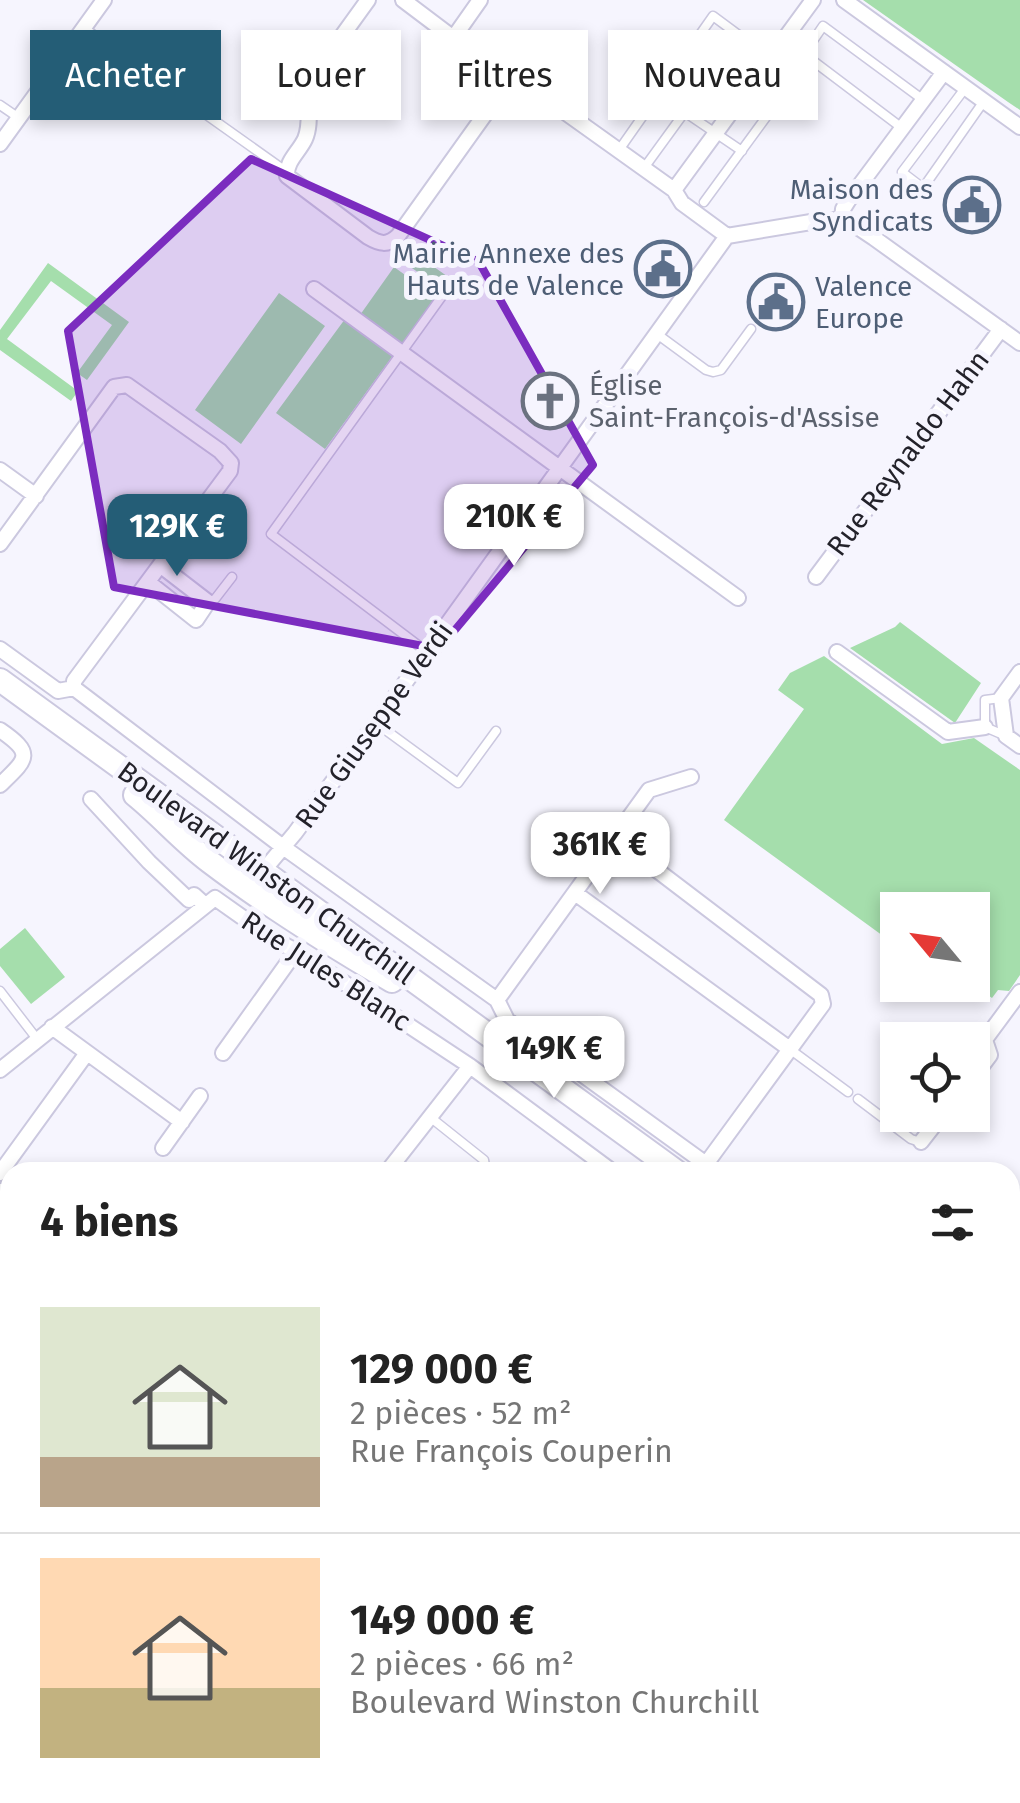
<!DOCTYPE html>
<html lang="fr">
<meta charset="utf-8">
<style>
:root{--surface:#fff;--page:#f6f6f6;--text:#222;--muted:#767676;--line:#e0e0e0;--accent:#245d76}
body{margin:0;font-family:"Fira Sans",sans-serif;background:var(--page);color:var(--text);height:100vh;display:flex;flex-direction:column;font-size:38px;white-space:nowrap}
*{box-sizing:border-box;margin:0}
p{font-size:32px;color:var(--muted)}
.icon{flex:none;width:55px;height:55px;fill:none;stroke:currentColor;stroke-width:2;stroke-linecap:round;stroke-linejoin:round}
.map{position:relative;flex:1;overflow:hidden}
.side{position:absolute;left:0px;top:1162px;width:1020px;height:642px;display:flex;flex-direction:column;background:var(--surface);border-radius:30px 30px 0 0;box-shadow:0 5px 15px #0003}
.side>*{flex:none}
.top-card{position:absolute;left:30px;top:30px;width:960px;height:90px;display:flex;gap:20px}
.needle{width:65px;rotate:299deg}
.controls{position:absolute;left:880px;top:892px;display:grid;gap:20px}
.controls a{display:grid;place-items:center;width:110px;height:110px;border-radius:0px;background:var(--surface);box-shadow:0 5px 15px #0003;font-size:50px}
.price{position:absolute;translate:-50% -85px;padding:0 22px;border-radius:20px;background:#fff;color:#222;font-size:32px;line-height:65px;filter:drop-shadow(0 2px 5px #0008)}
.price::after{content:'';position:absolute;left:50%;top:60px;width:30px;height:22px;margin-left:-15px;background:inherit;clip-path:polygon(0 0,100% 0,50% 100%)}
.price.current{background:var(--accent);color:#fff}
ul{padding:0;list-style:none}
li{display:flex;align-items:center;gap:30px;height:250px;padding:0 40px}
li+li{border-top:2px solid var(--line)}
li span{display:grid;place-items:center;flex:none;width:280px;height:200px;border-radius:0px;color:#555}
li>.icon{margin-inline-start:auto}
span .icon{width:120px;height:120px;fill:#fffc;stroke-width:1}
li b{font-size:42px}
h2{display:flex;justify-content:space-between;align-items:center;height:120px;padding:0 40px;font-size:42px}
.chip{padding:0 35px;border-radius:0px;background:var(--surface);box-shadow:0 5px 15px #0003;font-size:35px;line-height:90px}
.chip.current{background:var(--accent);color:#fff}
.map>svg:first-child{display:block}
.green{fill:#a5deac}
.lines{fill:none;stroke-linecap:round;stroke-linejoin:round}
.lane-casing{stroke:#cbc8df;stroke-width:11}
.street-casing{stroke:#cbc8df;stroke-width:18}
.secondary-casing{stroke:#cbc8df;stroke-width:24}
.primary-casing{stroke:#cbc8df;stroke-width:26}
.lane{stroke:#fff;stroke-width:8}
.street{stroke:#fff;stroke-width:14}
.secondary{stroke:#fff;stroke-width:20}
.primary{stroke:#fff;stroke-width:22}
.marked{fill:#7b2cbf;fill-opacity:0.2;stroke:#7b2cbf;stroke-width:8;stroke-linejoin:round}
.labels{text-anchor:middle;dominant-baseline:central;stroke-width:10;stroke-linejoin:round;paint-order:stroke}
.service-label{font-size:28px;fill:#4e5e75;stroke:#f6f5fe;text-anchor:end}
.worship-label{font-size:28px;fill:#5b616d;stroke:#f6f5fe;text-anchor:start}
.street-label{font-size:28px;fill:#23222a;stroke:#f6f5fe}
</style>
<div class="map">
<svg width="1020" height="1803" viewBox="0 0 1020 1803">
<rect width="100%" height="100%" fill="#f6f5fe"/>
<!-- green -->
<path class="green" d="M863,0h157v110l-12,-8z
M409,249l42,30 -8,11 -41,-29z
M48,263l81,59 -42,58 -10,-7 35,-48 -61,-44 -44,58 71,52 -7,10 -71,-51v-20z
M394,267l42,30 -34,48 -42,-30z
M279,293l46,33 -84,118 -46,-34z
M345,319l49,35 -69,95 -49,-36z
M900,622l81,61 -26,40 -105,-75 45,-21z
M824,656l118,88 32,-6 46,32v205l-11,16 -11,-1 -6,8 -19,-14 -1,-74h-74l-1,21 -7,10 -166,-121 80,-111 -26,-19 12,-17z
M25,928l40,49 -34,27 -31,-38v-17z"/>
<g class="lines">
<!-- lane casing -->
<g class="lane-casing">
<path id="lane" d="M84,28l203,144
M740,36l32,22
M966,87l-64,85 21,16 61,-87
M658,94l84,57
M0,105l19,13
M902,128l-98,-74 19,-28 99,73
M619,150l94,-134 27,20 -96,132
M704,202l87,-119 -24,-19
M657,334l49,36 7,2 8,-2 30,-41
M208,602l7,-3 17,-22
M427,652l-156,-118 174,-242
M1001,698l-16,2v27l21,9
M376,723l82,60 38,-52
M0,991l37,48
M791,1050l57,42
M858,1099l53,40 9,3
M430,1117l54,43 2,12"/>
</g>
<!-- street casing -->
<g class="street-casing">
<path id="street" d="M368,0l-57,79c-6,19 2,42 -6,60 -6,13 -19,22 -18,37l81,61c12,7 19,9 30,-1l103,-144 4,-15
M403,0l102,77 13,6
M844,0l176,127
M454,37l26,-37
M562,110l112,80 8,13 45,33
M0,144l104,-144
M674,190l139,-190
M842,220l1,-11 5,-8 96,-129
M727,236l96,-16h19l11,4 21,14 146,105
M314,289l424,309
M0,470l36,26
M0,544l114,-157 13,-2 93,66 11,12 -1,8 -156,210v7
M816,577l185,-248
M148,582l48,38 12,-18 -48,-37
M0,649l58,42 16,-3
M837,652l111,80 37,-5
M1020,672l-19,26 5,38 14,10
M74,688l209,159 214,153 10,20 210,152
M0,730c35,24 27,29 0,55
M91,799l58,63 40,38 5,-5 11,10
M616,839l205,156 2,9 -117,160
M258,877l37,-44 81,-110 351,-487
M575,893l216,157
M497,1000l152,-210 42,-13
M52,1027l130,95
M223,1053l73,-102
M972,1057l48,-65
M0,1070l215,-172 58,41 23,12 174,115 143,106
M972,1079l18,-24 -5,-15
M921,1142l21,-27
M163,1148l37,-52
M387,1172l83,-106
M0,1173l87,-120
M0,1191l10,12
M0,1240l10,4
M0,1546l10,11
M1010,1645l10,11
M1010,1681l10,-11
M0,1777l10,7
M25,1795l9,8
M206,1795l5,8
M723,1795l7,8
M830,1795l8,8"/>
</g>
<!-- secondary casing -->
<g class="secondary-casing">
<path id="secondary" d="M1010,1283l10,-18
M1010,1384l10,18
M347,1803l10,-8"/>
</g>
<!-- primary casing -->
<g class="primary-casing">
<path id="primary" d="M0,680l677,492
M135,795c26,21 48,47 75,67 58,44 119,82 182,119
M1010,1413l10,7
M1010,1445l10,7"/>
</g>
<!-- lane -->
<use href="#lane" class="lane"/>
<!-- street -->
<use href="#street" class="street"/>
<!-- secondary -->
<use href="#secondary" class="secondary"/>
<!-- primary -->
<use href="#primary" class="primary"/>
</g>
<!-- marked area -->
<path class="marked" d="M251,159l228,103 114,203 -154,184 -325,-62 -46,-256z"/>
<!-- icons -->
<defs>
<g id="civic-ring" transform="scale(2.875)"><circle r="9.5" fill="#f6f5fe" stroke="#5c6f8a" stroke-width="1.5"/><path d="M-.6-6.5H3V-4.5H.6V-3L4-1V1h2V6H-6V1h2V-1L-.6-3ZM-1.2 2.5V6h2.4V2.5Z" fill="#5c6f8a"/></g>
<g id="church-ring" transform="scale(2.875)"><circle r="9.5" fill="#f6f5fe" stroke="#6b7280" stroke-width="1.5"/><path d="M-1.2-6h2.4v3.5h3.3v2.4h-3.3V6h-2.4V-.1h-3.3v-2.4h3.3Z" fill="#6b7280"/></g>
</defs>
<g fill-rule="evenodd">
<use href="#civic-ring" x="972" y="205"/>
<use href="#civic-ring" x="663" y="269"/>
<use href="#civic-ring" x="776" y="302"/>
<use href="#church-ring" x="550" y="401"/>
</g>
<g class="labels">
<!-- service labels -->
<g class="service-label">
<text x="933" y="189">Maison des<tspan x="933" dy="32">Syndicats</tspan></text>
<text x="624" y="253">Mairie Annexe des<tspan x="624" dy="32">Hauts de Valence</tspan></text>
<text x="815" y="286" text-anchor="start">Valence<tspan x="815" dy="32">Europe</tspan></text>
</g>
<!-- worship labels -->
<g class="worship-label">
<text x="589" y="385">Église<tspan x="589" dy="32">Saint-François-d'Assise</tspan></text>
</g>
<!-- street labels -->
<g class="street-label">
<text transform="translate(908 453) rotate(-53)">Rue Reynaldo Hahn</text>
<text transform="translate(374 725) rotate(-54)">Rue Giuseppe Verdi</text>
<text transform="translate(266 873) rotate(36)">Boulevard Winston Churchill</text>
<text transform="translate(326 971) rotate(33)">Rue Jules Blanc</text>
</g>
</g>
</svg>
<div class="controls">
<a><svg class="needle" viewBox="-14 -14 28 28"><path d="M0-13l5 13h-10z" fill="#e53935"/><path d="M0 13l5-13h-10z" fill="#767676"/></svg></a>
<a><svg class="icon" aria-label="locate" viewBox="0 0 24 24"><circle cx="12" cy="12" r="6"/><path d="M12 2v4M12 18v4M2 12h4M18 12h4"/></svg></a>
</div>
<b class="price" style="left:514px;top:569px">210K €</b>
<b class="price current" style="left:177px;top:579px">129K €</b>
<b class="price" style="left:600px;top:897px">361K €</b>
<b class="price" style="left:554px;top:1101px">149K €</b>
<div class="top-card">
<a class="chip current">Acheter</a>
<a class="chip">Louer</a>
<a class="chip">Filtres</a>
<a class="chip">Nouveau</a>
</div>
<section class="side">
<h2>4 biens<svg class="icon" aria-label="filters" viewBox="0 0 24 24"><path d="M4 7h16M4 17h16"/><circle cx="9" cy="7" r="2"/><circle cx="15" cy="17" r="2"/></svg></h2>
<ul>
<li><span style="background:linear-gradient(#dfe7d0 75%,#b9a48a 0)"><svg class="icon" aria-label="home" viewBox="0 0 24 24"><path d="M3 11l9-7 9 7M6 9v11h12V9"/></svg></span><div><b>129 000 €</b><p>2 pièces · 52 m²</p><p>Rue François Couperin</p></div></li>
<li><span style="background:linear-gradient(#ffd9b3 65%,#c2b280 0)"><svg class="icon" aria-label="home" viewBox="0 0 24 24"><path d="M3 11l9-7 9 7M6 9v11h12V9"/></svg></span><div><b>149 000 €</b><p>2 pièces · 66 m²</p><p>Boulevard Winston Churchill</p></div></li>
</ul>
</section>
</div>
